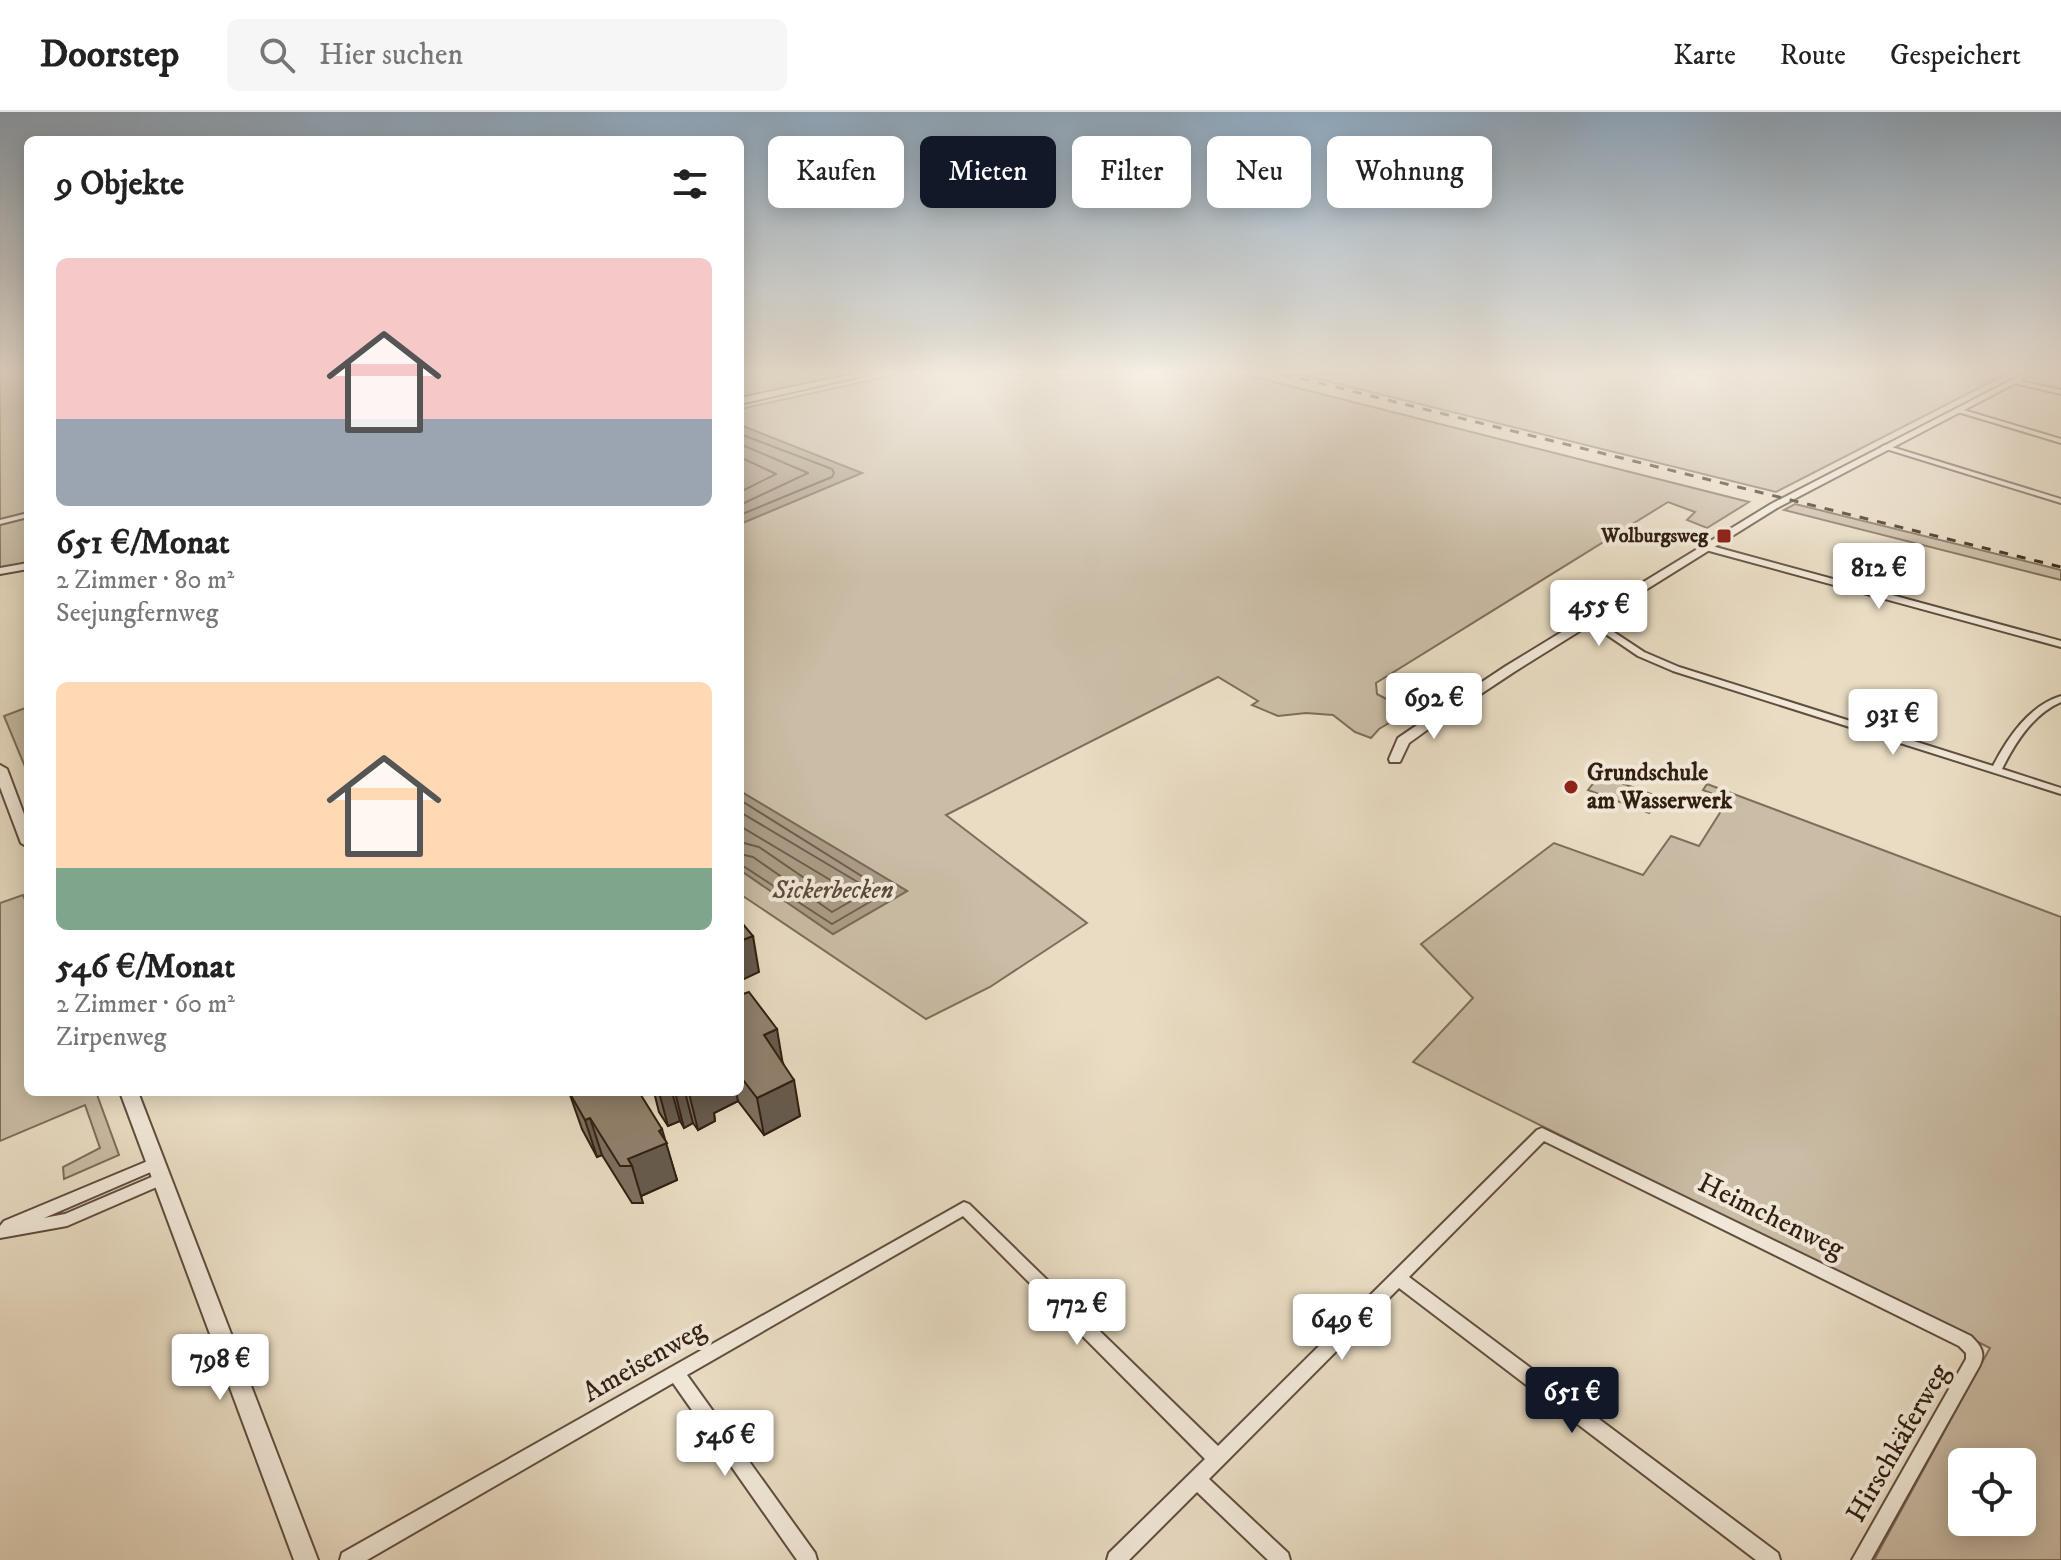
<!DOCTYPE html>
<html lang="de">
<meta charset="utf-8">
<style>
:root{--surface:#fff;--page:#f6f6f6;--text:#222;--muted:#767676;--line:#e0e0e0;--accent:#111827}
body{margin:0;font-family:"IM FELL DW Pica",serif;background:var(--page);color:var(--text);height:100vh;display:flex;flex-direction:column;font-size:30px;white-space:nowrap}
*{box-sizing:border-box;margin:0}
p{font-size:26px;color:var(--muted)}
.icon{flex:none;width:44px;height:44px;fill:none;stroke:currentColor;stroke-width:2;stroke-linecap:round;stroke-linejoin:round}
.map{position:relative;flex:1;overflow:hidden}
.side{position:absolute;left:24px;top:24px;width:720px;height:960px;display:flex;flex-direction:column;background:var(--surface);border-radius:12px;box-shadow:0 4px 20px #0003}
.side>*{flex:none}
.banner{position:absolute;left:768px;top:24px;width:760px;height:72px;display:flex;gap:16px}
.tools{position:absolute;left:1948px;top:1336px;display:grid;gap:16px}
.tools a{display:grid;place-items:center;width:88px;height:88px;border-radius:12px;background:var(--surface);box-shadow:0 4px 20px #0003;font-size:40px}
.price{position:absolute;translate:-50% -68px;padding:0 18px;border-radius:8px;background:#fff;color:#222;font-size:26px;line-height:52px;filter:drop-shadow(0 2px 4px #0008)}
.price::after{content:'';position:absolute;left:50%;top:48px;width:24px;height:18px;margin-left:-12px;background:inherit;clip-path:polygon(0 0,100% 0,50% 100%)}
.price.current{background:var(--accent);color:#fff}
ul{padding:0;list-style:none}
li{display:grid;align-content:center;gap:16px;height:424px;padding:0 32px}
li span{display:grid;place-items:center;height:248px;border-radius:12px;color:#555}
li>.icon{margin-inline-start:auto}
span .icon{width:144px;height:144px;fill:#fffc;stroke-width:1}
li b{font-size:34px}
h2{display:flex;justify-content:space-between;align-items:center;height:96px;padding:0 32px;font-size:34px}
.tag{padding:0 28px;border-radius:12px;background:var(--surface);box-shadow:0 4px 20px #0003;font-size:28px;line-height:72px}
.tag.current{background:var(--accent);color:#fff}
header{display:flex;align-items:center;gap:48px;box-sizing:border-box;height:112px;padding:0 40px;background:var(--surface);border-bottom:2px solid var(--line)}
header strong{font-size:38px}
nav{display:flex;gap:44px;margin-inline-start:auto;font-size:28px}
.search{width:560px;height:72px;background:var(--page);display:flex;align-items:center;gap:20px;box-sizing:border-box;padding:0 28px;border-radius:12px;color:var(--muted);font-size:30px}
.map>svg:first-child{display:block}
.green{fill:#cabca5;stroke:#7e6e5b;stroke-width:2;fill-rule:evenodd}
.water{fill:#ab9c86;stroke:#7b6a57;stroke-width:2}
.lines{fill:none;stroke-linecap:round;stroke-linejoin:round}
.shore{stroke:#6e5e4c;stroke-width:2}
.minor-casing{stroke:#604e3e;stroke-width:4}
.tertiary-casing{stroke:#604e3e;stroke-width:4}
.minor{fill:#f1e8d8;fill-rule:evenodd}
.tertiary{fill:#f1e8d8;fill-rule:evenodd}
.rail{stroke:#321f11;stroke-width:3;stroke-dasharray:9 9;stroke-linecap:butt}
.wall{fill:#7d6f5f;stroke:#321f11;stroke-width:2}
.shaded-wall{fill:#665a4d;stroke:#321f11;stroke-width:2}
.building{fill:#91816e;stroke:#321f11;stroke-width:2}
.poi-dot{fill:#8f2418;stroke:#f1e8d8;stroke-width:3}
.labels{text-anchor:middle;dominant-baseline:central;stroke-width:8;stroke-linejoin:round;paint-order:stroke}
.far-poi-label{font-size:20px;font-weight:bold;fill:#321f11;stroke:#f1e8d8;text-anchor:end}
.poi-label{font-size:24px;font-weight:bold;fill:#321f11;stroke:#f1e8d8;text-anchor:start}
.water-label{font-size:26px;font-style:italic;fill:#5c4b3a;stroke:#f1e8d8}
.near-street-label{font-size:28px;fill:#321f11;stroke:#f1e8d8}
</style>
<header>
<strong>Doorstep</strong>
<div class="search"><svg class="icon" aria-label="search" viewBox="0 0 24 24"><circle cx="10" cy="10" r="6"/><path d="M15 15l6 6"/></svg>Hier suchen</div>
<nav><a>Karte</a><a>Route</a><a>Gespeichert</a></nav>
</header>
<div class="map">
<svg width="2061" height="1448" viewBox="0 0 2061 1448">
<rect width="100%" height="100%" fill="#e9dcc3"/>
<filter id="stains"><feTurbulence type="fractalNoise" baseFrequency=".0025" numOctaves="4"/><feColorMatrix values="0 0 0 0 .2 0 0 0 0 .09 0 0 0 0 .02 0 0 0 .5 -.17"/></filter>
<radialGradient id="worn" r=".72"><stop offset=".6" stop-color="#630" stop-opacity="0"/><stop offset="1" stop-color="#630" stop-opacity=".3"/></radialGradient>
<!-- green -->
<path class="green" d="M0,262h28v142l-15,4 15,-2v45l-28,5z
M740,262h126l-126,27z
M899,262h343l507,128 -42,26 -20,-8 8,-8 -27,-10 -292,181 1,11 32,17 -30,18 -8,9 -16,-6 -22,-17 -27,-2 -28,3 -26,-11 6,-4 -40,-24 -272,138 141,108 -97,64 -64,32 -186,-125v-24l93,64 74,-43 -167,-100v-267l121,-51 -121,-48v-16z
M1298,262h708l-230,118z
M1795,392l266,66v10l-277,-70z
M28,595v67l-24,-58z
M1600,663l59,22 -10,16 -61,-23z
M1707,672l354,133v643h-187l116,-212 -577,-286 60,-64 -52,-54 133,-101 89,32 28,-39 28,10 29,-46 -25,-10zM1962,1350h60v60h-60z
M23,783l5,13v184h68l23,63 -55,24 -1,-12 37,-19 -15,-43 -85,36v-238z"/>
<!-- water -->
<path class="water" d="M740,313l122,48 -122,51z
M740,679l167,100 -74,43 -93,-64z"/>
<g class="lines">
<!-- shore -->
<path class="shore" d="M740,322l92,35 2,4 -2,4 -92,38
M740,332l68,29 -68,32
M740,345l36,17 -36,18
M740,688l147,92 -55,32 -92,-60
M740,700l126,75 1,5 -35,20 -79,-55 -13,-3
M740,714l102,61 1,5 -11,5 -73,-50 -19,-5"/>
<!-- minor casing -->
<g class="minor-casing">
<path id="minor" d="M2016,268l45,10v4l-47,-11v-2z
M1960,297l101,30v4l-103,-31 -1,-1z
M1885,333l176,54v4l-178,-55 -2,-1z
M28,401v4l-28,7v-4z
M1702,433h6l353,96v6l-359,-98z
M1591,505l53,35 35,15 314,99c15,-29 36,-60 68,-70v6c-28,12 -46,41 -59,67l59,19v6l-388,-123 -35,-15 -50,-34 -1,-2z
M1542,1016l429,208c9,9 15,16 9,29l-109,195h-19l114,-201v-6l-7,-7 -415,-205 -135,136 369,276 2,7h-24l-357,-272 -190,191 79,74 2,7h-22l-71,-68 -68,68h-22l2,-7 96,-94 -242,-243 -276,159 128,178 2,7h-20l-124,-177 -306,177h-27l2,-7 622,-351 5,2 249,242 319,-316z
M155,1046l5,2 2,4 -2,4 -116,50 21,-4 96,-41 5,2 2,4 -2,4 -99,43 -67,12v-12l4,-5z"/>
</g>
<!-- tertiary casing -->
<g class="tertiary-casing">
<path id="tertiary" d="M854,262h16l-130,30v-6z
M2023,262h10l-256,134 -263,164 -80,53 -25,18 -9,19h-10l-1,-3 9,-21 28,-19 80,-53 265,-162z
M28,451v6l-28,5v-6z
M0,653l7,4 21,56v22l-7,-4 -21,-56z
M120,980h18l180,468h-24z"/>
</g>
<!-- minor -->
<use href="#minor" class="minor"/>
<!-- tertiary -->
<use href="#tertiary" class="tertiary"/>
<!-- rail -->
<path class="rail" d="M1283,262l778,193"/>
</g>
<!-- wall -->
<path class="wall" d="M740,883l43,68 17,53 -36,19 -26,-34 -24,12 1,8 -17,9 -5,-7 -9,5 -4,-7 -12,5 -9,-14 -5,-20h86z
M569,980l96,49 12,39 -36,16 2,7h-11l-30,-48 -5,2 -15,-28z"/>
<!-- shaded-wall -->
<path class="shaded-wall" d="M753,824l6,36 -19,9v-40z
M777,917l6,36 -19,-30z
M794,968l6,36 -36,19 -7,-37z
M659,980h13l8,29 -12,5z
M675,980h10l8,31 -9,5z
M692,980h44l2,9 -24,12 1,8 -17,9 -9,-37z
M590,1006l12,37 -5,2 -12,-37z
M662,1017l15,51 -36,16 -9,-30 -4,-7z"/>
<!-- building -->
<path class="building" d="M742,811l11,13 -13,5v-17z
M749,880l28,37 -13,6 30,45 -37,18 -17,-22v-81z
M569,980h70l23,37 -3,2 8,12 -39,16 4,7h-12l-30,-48 -5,2z"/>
<!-- sky -->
<linearGradient id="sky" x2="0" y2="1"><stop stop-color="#8faac1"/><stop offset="0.56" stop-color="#f5efe4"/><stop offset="1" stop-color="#f5efe4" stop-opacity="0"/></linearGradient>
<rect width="2061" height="465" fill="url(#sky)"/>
<!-- markers -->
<g class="poi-dot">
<rect x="1716" y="416" width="16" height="16" rx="4"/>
<circle cx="1571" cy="675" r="8"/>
</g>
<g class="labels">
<!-- far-poi labels -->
<g class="far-poi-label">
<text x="1708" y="424">Wolburgsweg</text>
</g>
<!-- poi labels -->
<g class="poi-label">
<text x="1587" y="661">Grundschule<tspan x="1587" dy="28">am Wasserwerk</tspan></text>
</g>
<!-- water labels -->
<g class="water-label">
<text x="833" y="778">Sickerbecken</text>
</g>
<!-- near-street labels -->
<g class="near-street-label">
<text transform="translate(1771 1104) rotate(26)">Heimchenweg</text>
<text transform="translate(644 1249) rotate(-30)">Ameisenweg</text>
<text transform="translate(1898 1331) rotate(-60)">Hirschkäferweg</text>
</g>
</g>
<rect width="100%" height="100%" filter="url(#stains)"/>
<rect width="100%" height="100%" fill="url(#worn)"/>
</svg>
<div class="tools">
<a><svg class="icon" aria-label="locate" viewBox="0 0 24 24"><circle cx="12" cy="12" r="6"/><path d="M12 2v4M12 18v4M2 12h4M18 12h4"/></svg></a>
</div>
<b class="price" style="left:1879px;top:499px">812 €</b>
<b class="price" style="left:1599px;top:536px">455 €</b>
<b class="price" style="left:1434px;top:629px">692 €</b>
<b class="price" style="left:1893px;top:645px">931 €</b>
<b class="price" style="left:1077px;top:1235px">772 €</b>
<b class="price" style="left:1342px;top:1250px">649 €</b>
<b class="price" style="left:220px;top:1290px">798 €</b>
<b class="price current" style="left:1572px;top:1323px">651 €</b>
<b class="price" style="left:725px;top:1366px">546 €</b>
<div class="banner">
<a class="tag">Kaufen</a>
<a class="tag current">Mieten</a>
<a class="tag">Filter</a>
<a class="tag">Neu</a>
<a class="tag">Wohnung</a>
</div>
<section class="side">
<h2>9 Objekte<svg class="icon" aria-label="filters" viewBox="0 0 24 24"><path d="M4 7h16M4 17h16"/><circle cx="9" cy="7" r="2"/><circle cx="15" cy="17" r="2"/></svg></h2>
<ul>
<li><span style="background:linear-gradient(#f6c9c9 65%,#9aa5b1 0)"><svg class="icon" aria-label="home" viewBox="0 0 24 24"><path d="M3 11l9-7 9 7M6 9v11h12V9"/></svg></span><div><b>651 €/Monat</b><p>2 Zimmer · 80 m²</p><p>Seejungfernweg</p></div></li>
<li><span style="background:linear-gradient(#ffd9b3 75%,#7fa58c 0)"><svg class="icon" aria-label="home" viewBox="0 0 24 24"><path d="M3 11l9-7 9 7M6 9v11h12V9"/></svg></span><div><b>546 €/Monat</b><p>2 Zimmer · 60 m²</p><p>Zirpenweg</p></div></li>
</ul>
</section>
</div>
